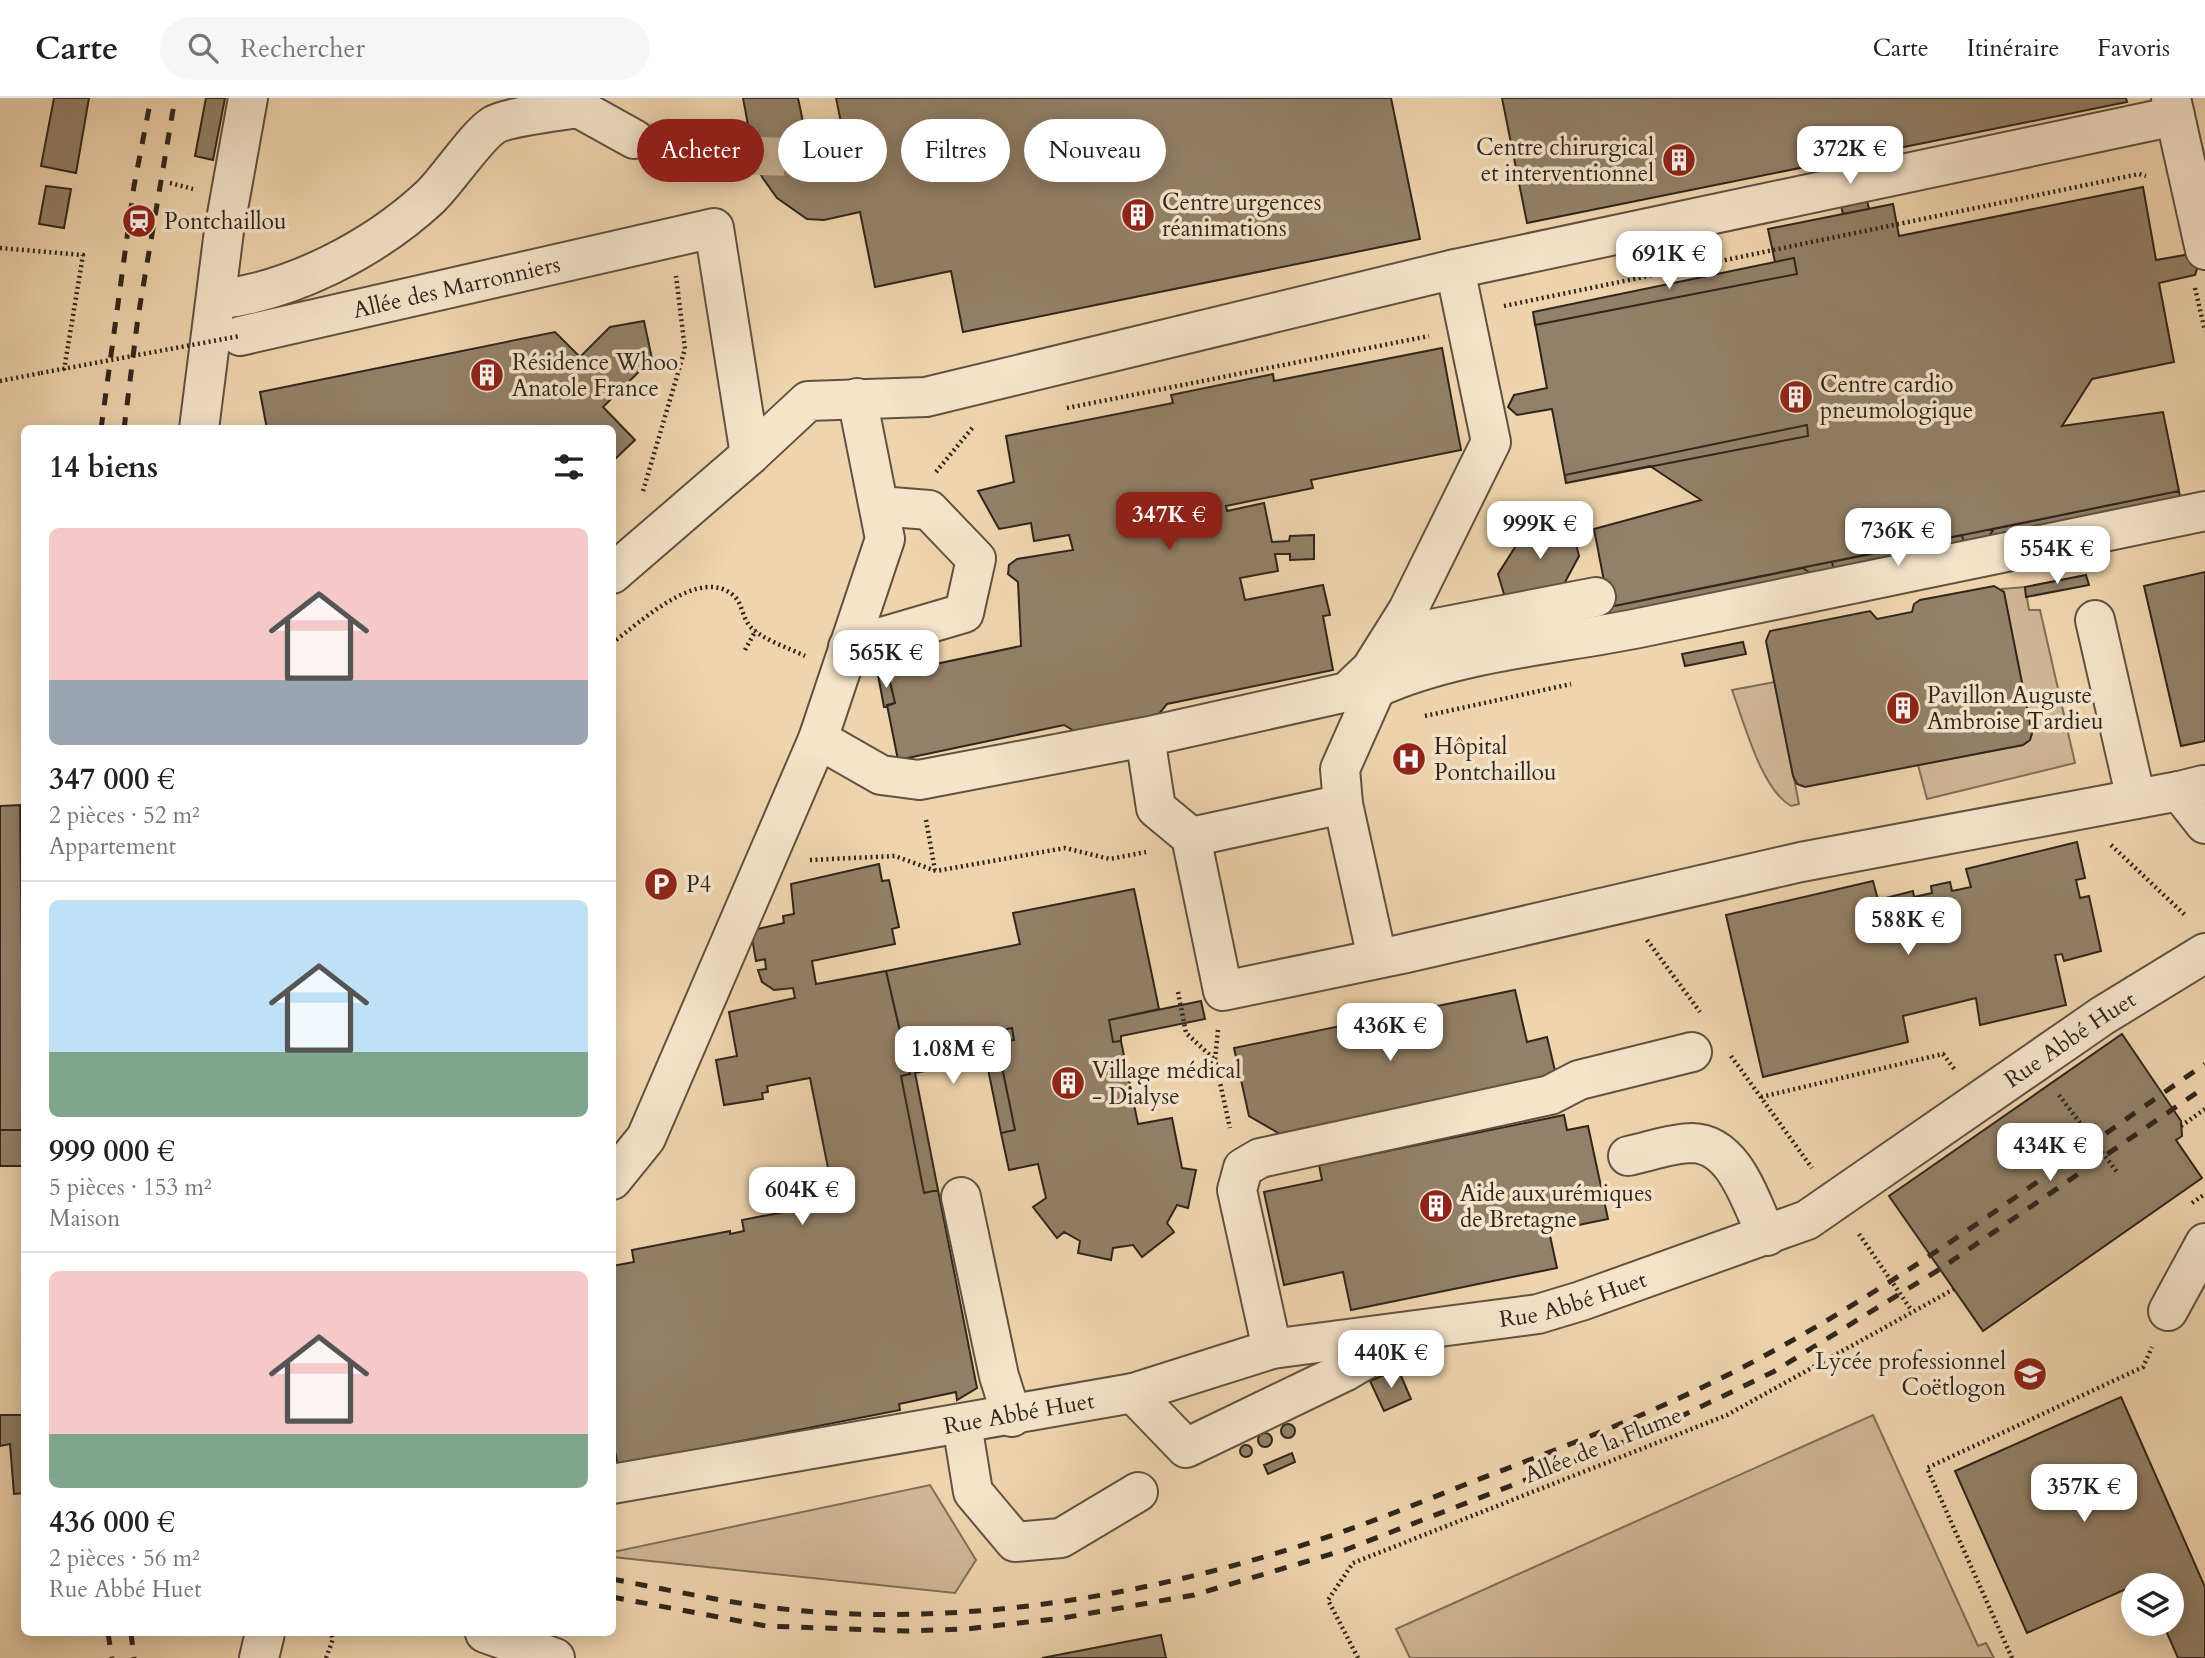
<!DOCTYPE html>
<html lang="fr">
<meta charset="utf-8">
<style>
:root{--surface:#fff;--page:#f6f6f6;--text:#222;--muted:#767676;--line:#e0e0e0;--accent:#8f2418}
body{margin:0;font-family:Cardo,serif;background:var(--page);color:var(--text);height:100vh;display:flex;flex-direction:column;font-size:26px;white-space:nowrap}
*{box-sizing:border-box;margin:0}
p{font-size:23px;color:var(--muted)}
.icon{flex:none;width:38px;height:38px;fill:none;stroke:currentColor;stroke-width:2;stroke-linecap:round;stroke-linejoin:round}
.map{position:relative;flex:1;overflow:hidden}
.details{position:absolute;left:21px;top:327px;width:595px;height:1211px;display:flex;flex-direction:column;background:var(--surface);border-radius:10px;box-shadow:0 4px 18px #0003}
.details>*{flex:none}
.top-card{position:absolute;left:637px;top:21px;width:665px;height:63px;display:flex;gap:14px}
.controls{position:absolute;left:2121px;top:1475px;display:grid;gap:14px}
.controls a{display:grid;place-items:center;width:63px;height:63px;border-radius:50%;background:var(--surface);box-shadow:0 4px 18px #0003;font-size:35px}
.price{position:absolute;translate:-50% -60px;padding:0 16px;border-radius:14px;background:#fff;color:#222;font-size:23px;line-height:46px;filter:drop-shadow(0 2px 4px #0008)}
.price::after{content:'';position:absolute;left:50%;top:42px;width:21px;height:16px;margin-left:-10px;background:inherit;clip-path:polygon(0 0,100% 0,50% 100%)}
.price.current{background:var(--accent);color:#fff}
ul{padding:0;list-style:none}
li{display:grid;align-content:center;gap:14px;height:371px;padding:0 28px}
li+li{border-top:2px solid var(--line)}
li span{display:grid;place-items:center;height:217px;border-radius:10px;color:#555}
li>.icon{margin-inline-start:auto}
span .icon{width:126px;height:126px;fill:#fffc;stroke-width:1}
li b{font-size:30px}
h2{display:flex;justify-content:space-between;align-items:center;height:84px;padding:0 28px;font-size:30px}
.pill{padding:0 24px;border-radius:32px;background:var(--surface);box-shadow:0 4px 18px #0003;font-size:24px;line-height:63px}
.pill.current{background:var(--accent);color:#fff}
header{display:flex;align-items:center;gap:42px;box-sizing:border-box;height:98px;padding:0 35px;background:var(--surface);border-bottom:2px solid var(--line)}
header strong{font-size:33px}
nav{display:flex;gap:38px;margin-inline-start:auto;font-size:24px}
.search{width:490px;height:63px;background:var(--page);display:flex;align-items:center;gap:18px;box-sizing:border-box;padding:0 24px;border-radius:38px;color:var(--muted);font-size:26px}
.map>svg:first-child{display:block}
.green{fill:#cfb695;stroke:#806e59;stroke-width:2}
.building{fill:#938068;stroke:#30261d;stroke-width:2}
.lines{fill:none;stroke-linecap:round;stroke-linejoin:round}
.minor-tunnel{stroke:#c9b190;stroke-width:38;stroke-dasharray:38 19;stroke-linecap:butt}
.minor-casing{stroke:#605241;stroke-width:42}
.path{stroke:#30261d;stroke-width:4.5;stroke-dasharray:2 3.5;stroke-linecap:butt}
.minor{stroke:#f5e3ca;stroke-width:38}
.rail{stroke:#30261d;stroke-width:5;stroke-dasharray:12 12;stroke-linecap:butt}
.path-bridge{stroke:#30261d;stroke-width:4.5;stroke-dasharray:2 3.5;stroke-linecap:butt}
.labels{text-anchor:middle;dominant-baseline:central;stroke-width:7;stroke-linejoin:round;paint-order:stroke}
.poi-label{font-size:23px;fill:#30261d;stroke:#f5e3ca;text-anchor:start}
.street-label{font-size:23px;fill:#30261d;stroke:#f5e3ca}
</style>
<header>
<strong>Carte</strong>
<div class="search"><svg class="icon" aria-label="search" viewBox="0 0 24 24"><circle cx="10" cy="10" r="6"/><path d="M15 15l6 6"/></svg>Rechercher</div>
<nav><a>Carte</a><a>Itinéraire</a><a>Favoris</a></nav>
</header>
<div class="map">
<svg width="2205" height="1560" viewBox="0 0 2205 1560">
<rect width="100%" height="100%" fill="#efd4ad"/>
<filter id="stains"><feTurbulence type="fractalNoise" baseFrequency=".00286" numOctaves="4"/><feColorMatrix values="0 0 0 0 .2 0 0 0 0 .09 0 0 0 0 .02 0 0 0 .5 -.17"/></filter>
<radialGradient id="worn" r=".72"><stop offset=".6" stop-color="#630" stop-opacity="0"/><stop offset="1" stop-color="#630" stop-opacity=".3"/></radialGradient>
<!-- green -->
<path class="green" d="M2025,489l4,23h11l35,153 -148,36 -9,-34 105,-20 7,-5 2,-7 -30,-144z
M1775,584l24,122 -8,2c-30,-17 -47,-84 -59,-116z
M1873,1317l105,231 8,-3 8,15h-584l-14,-29z
M930,1387l46,75 -21,33 -342,-36v-5z"/>
<!-- building -->
<path class="building" d="M54,0h35l-13,75 -35,-7z
M206,0h19l-12,62 -18,-4z
M743,0h55l15,72 36,-9 -13,-63h555l29,141 -457,93 -12,-61 -76,16 -15,-75 -36,8 -17,-1 -30,-21 -15,-21 -8,-20z
M1502,0h624l1,4 -600,121z
M1857,59l12,52 -26,5 -12,-52z
M46,88l25,3 -7,39 -25,-4z
M2143,89l13,73 34,-6 9,9 -4,12 -36,8 15,79 -82,17 -30,47 101,-14 16,79 -185,38 -25,36 -7,-30 -130,27 6,30 -35,-24 -194,39 -15,-78 107,-29 -51,-34 -84,17 -14,-74 -35,6 -9,-8 6,-12 33,-7 -14,-76 242,-50 -7,-33 125,-25 6,32z
M1794,160l3,16 -262,51 -2,-13z
M644,223l8,38 -49,48 32,33 -23,22v-33h-345l-7,-37 295,-60 25,25 30,-30z
M1442,250l19,102 -150,30 2,8 -87,18 1,5 37,-8 8,39 17,-1 1,-5 24,-1v24l-24,1v-6h-15l3,17 -38,7 5,22 78,-15 7,30 -7,1 10,54 -166,34 -13,16 -73,15 -17,-10 -166,35 -11,-55 8,-2 -7,-29 133,-28 -3,-64 -10,-8 1,-9 8,-6 56,-9 -4,-15 -35,6 -3,-18 -32,6 -21,-38 36,-9 -8,-46 167,-33 -2,-8 102,-21 1,7z
M1807,327l1,11 -242,47 -1,-8z
M2179,393l7,38 -570,116 -7,-38z
M1570,421l9,37 -16,30 -57,15 -8,-27 28,-44z
M2205,474v169l-24,5 -37,-160z
M2086,477l3,10 -63,12 -1,-10z
M1994,488l10,6 28,141 -2,7 -7,5 -218,42 -8,-3 -4,-8 -27,-135 4,-10 100,-20 7,8 35,-7 2,-8 6,-4z
M1743,544l3,12 -61,12 -3,-12z
M888,576l7,29 -11,4 -6,-32z
M20,707l4,325h-24v-324z
M2077,744l8,36 -9,2 4,18 9,-2 12,55 -37,10 -2,-7 -7,1 11,50 -86,20 -4,-27 -73,18 5,26 -145,35 -37,-162 147,-34 5,19 35,-9 1,6 18,-4 -1,-7 19,-4 2,9 19,-4 -5,-18z
M879,766l3,17 7,-1 10,47 -7,2 3,15 -83,17 4,23 70,-13 24,103 -9,2 23,117 14,-3 39,198 -20,12 -1,-8 -57,12 1,6 -282,55 -6,-27v-172l22,-4 -2,-12 98,-19v3l14,-3 -2,-11 74,-14 1,6 19,-4 -26,-130 -43,8 1,6 -6,1 1,6 -39,6 -8,-45 21,-4 -8,-44 66,-14 -2,-10 -19,2 -12,-8 -4,-12 8,-1 -1,-10 -9,2 -4,-23 6,-9 26,-6 -1,-7 11,-2 -3,-30z
M1134,791l25,120 -50,11 4,22 8,-1 17,83 34,-6 10,50 14,2 -8,38 -11,-3 -10,18 7,9 -32,25 -9,-12 -20,3 -2,12 -33,-7 2,-12 -16,-9 -7,6 -24,-31 13,-9 -8,-34 -29,6 -8,-37 14,-3 -18,-87 17,-3 -2,-12 -108,21 -18,-78 134,-27 -7,-31z
M1515,892l12,52 20,-5 9,38 -276,59 -31,-18 -15,-68z
M1201,903l4,18 -84,17v5l-8,1 -4,-22z
M1012,930l2,12 -17,3 18,87 -14,3 -15,-74 -71,14 23,117 -14,3 -23,-117 9,-2 -6,-25z
M2122,936l59,87 1,15 -6,4 26,38 -219,153 -94,-135z
M1564,1017l3,15 21,-4 20,93 -59,12 8,37 -206,42 -8,-38 -59,13 -20,-93 58,-12 -3,-15z
M0,1032h24v36h-24z
M1398,1271l13,30 -27,12 -14,-30z
M2121,1299l84,190v71h-27l-15,-34h9v-38h-26l-2,-5 -117,52 -72,-162z
M0,1317h24v78l-10,1 -4,-50 -10,2z
M1281 1333a7 7 0 1 1 14 0a7 7 0 1 1-14 0Z
M1258 1342a7 7 0 1 1 14 0a7 7 0 1 1-14 0Z
M1240 1353a6 6 0 1 1 12 0a6 6 0 1 1-12 0Z
M1292,1355l3,9 -27,12 -4,-9z
M1161,1537l5,23h-124z"/>
<g class="lines">
<!-- minor-tunnel -->
<path class="minor-tunnel" d="M634,41c58,14 114,18 173,18"/>
<!-- minor casing -->
<g class="minor-casing">
<g id="minor">
<path d="M2171,0l34,152"/>
<path d="M216,202c77,-9 158,-51 214,-103 17,-16 47,-62 64,-72 13,-8 66,-14 84,-17l56,31"/>
<path id="s1" d="M240,238l474,-108 36,227 -138,119"/>
<path d="M199,331l25,-198 24,-133"/>
<path d="M750,357l58,-54 118,-4 529,-128 720,-153"/>
<path d="M2095,522l41,179"/>
<path d="M848,549l116,-34 12,-54 -47,-49 -50,-4"/>
<path d="M1376,590c79,-36 178,-43 263,-60 189,-39 377,-78 566,-117"/>
<path d="M1145,639l11,71 35,29 32,154 179,-37 399,-92 378,-71"/>
<path d="M818,641l63,36 38,5 226,-43 202,-45 24,-23 37,-59 83,-168 -36,-173"/>
<path d="M2203,687l-24,6 26,33"/>
<path d="M1191,739l152,-33"/>
<path d="M1377,860l-34,-154 -3,-35 36,-81 50,-58 170,-33"/>
<path d="M1628,1058c20,-4 44,-13 64,-13 44,1 59,61 75,93"/>
<path d="M612,1082l34,-42 172,-399 67,-200 -28,-141"/>
<path d="M961,1099l38,179 13,41"/>
<path d="M2168,1213l37,-68"/>
<path d="M1272,1251l-35,-159 6,-22 17,-10 290,-63 29,-15 113,-28"/>
<path d="M1133,1295l53,55 158,-76 53,-31"/>
<path d="M962,1326l11,68 42,50 46,-4 77,-46"/>
<path id="s2" d="M612,1386l521,-91 139,-44 266,-35 43,-13 226,-81 295,-204 103,-63"/>
<path d="M485,1535l70,25"/>
<path d="M259,1560l6,-25"/>
</g>
</g>
<!-- path -->
<path class="path" d="M170,85l23,6
M0,150l83,7 -19,115
M2195,190l10,43
M1504,208l635,-132 7,2
M0,283l41,-8
M1067,310l362,-72
M936,374l37,-45
M643,393l42,-142 -9,-73
M612,545c29,-21 88,-78 122,-47 8,7 8,20 15,29 11,14 40,23 56,31
M745,552l11,-20
M1425,618l146,-32
M926,722l9,50
M2111,747l75,71
M810,762l85,-4 41,15 129,-23 45,11 36,-7
M1647,842l53,72
M1178,894l8,41 29,27
M1218,932l-3,30 15,68
M1731,958l81,112
M2059,997l58,77
M1761,999l182,-43 12,16
M2181,1028l24,-17
M2192,1105l13,-9
M1859,1136l53,77
M326,1560l7,-19 -2,-6
M1358,1560l-30,-58 25,-37 374,-148 227,-126
M2012,1560l-85,-190 216,-101 9,-20"/>
<!-- minor -->
<use href="#minor" class="minor"/>
<!-- rail -->
<path class="rail" d="M101,331l33,-243 17,-88
M124,331l14,-112 37,-219
M612,1481c51,10 103,21 154,28 191,24 393,-12 573,-74 46,-16 92,-35 138,-53 97,-37 195,-74 287,-124 153,-82 297,-193 441,-292
M612,1499l154,29 141,5 59,-2 97,-11 131,-23 151,-45 297,-115 131,-63 167,-103 265,-182
M108,1535l4,25
M131,1535l3,25"/>
<!-- path-bridge -->
<path class="path-bridge" d="M41,275l199,-37"/>
</g>
<!-- icons -->
<defs>
<g id="building-disc" transform="scale(1.75)"><circle r="9.5" fill="#8f2418" stroke="#f5e3ca"/><path d="M-4-6H4V6H1V3H-1V6H-4ZM-2.5-4.3h1.7v1.8h-1.7ZM.8-4.3h1.7v1.8H.8ZM-2.5-1h1.7V.8h-1.7ZM.8-1h1.7V.8H.8Z" fill="#fff"/></g>
<g id="station-disc" transform="scale(1.75)"><circle r="9.5" fill="#8f2418" stroke="#f5e3ca"/><path d="M-3-6H3Q5-6 5-4V2Q5 4 3 4L4.5 6H3L1.5 4h-3L-3 6H-4.5L-3 4Q-5 4-5 2V-4Q-5-6-3-6ZM-3.5-4v3h7v-3ZM-3.5 1v1.5H-2V1ZM2 1v1.5H3.5V1Z" fill="#fff"/></g>
<g id="hospital-disc" transform="scale(1.75)"><circle r="9.5" fill="#8f2418" stroke="#f5e3ca"/><path d="M-5-5h3v3.5h4V-5h3V5h-3V1.5h-4V5h-3Z" fill="#fff"/></g>
<g id="parking-disc" transform="scale(1.75)"><circle r="9.5" fill="#8f2418" stroke="#f5e3ca"/><path d="M-3.5-5.5H1a3.5 3.5 0 0 1 0 7H-1V5.5H-3.5ZM-1-3.4V-.6H.8a1.4 1.4 0 0 0 0-2.8Z" fill="#fff"/></g>
<g id="school-disc" transform="scale(1.75)"><circle r="9.5" fill="#8f2418" stroke="#f5e3ca"/><path d="M0-5L7-2L0 1L-7-2ZM-4 1L0 2.5L4 1V4Q0 6-4 4Z" fill="#fff"/></g>
</defs>
<g fill-rule="evenodd">
<use href="#building-disc" x="1679" y="62"/>
<use href="#building-disc" x="1138" y="117"/>
<use href="#station-disc" x="139" y="123"/>
<use href="#building-disc" x="487" y="277"/>
<use href="#building-disc" x="1796" y="299"/>
<use href="#building-disc" x="1903" y="610"/>
<use href="#hospital-disc" x="1409" y="661"/>
<use href="#parking-disc" x="661" y="786"/>
<use href="#building-disc" x="1068" y="985"/>
<use href="#building-disc" x="1436" y="1108"/>
<use href="#school-disc" x="2030" y="1276"/>
</g>
<g class="labels">
<!-- poi labels -->
<g class="poi-label">
<text x="1654" y="49" text-anchor="end">Centre chirurgical<tspan x="1654" dy="26">et interventionnel</tspan></text>
<text x="1162" y="104">Centre urgences<tspan x="1162" dy="26">réanimations</tspan></text>
<text x="164" y="123">Pontchaillou</text>
<text x="512" y="264">Résidence Whoo<tspan x="512" dy="26">Anatole France</tspan></text>
<text x="1820" y="286">Centre cardio<tspan x="1820" dy="26">pneumologique</tspan></text>
<text x="1927" y="597">Pavillon Auguste<tspan x="1927" dy="26">Ambroise Tardieu</tspan></text>
<text x="1434" y="648">Hôpital<tspan x="1434" dy="26">Pontchaillou</tspan></text>
<text x="686" y="786">P4</text>
<text x="1092" y="972">Village médical<tspan x="1092" dy="26">- Dialyse</tspan></text>
<text x="1460" y="1095">Aide aux urémiques<tspan x="1460" dy="26">de Bretagne</tspan></text>
<text x="2006" y="1263" text-anchor="end">Lycée professionnel<tspan x="2006" dy="26">Coëtlogon</tspan></text>
</g>
<!-- street labels -->
<g class="street-label">
<text stroke="none"><textPath href="#s1" startOffset="222">Allée des Marronniers</textPath></text>
<text stroke="none"><textPath href="#s2" startOffset="1547">Rue Abbé Huet</textPath></text>
<text stroke="none"><textPath href="#s2" startOffset="980">Rue Abbé Huet</textPath></text>
<text stroke="none"><textPath href="#s2" startOffset="413">Rue Abbé Huet</textPath></text>
<text transform="translate(1603 1347) rotate(-22)">Allée de la Flume</text>
</g>
</g>
<rect width="100%" height="100%" filter="url(#stains)"/>
<rect width="100%" height="100%" fill="url(#worn)"/>
</svg>
<div class="controls">
<a><svg class="icon" aria-label="layers" viewBox="0 0 24 24"><path d="M12 4l9 5-9 5-9-5zM3 14l9 5 9-5"/></svg></a>
</div>
<b class="price" style="left:1850px;top:88px">372K €</b>
<b class="price" style="left:1669px;top:193px">691K €</b>
<b class="price current" style="left:1169px;top:454px">347K €</b>
<b class="price" style="left:1540px;top:463px">999K €</b>
<b class="price" style="left:1898px;top:470px">736K €</b>
<b class="price" style="left:2057px;top:488px">554K €</b>
<b class="price" style="left:886px;top:592px">565K €</b>
<b class="price" style="left:1908px;top:859px">588K €</b>
<b class="price" style="left:1390px;top:965px">436K €</b>
<b class="price" style="left:953px;top:988px">1.08M €</b>
<b class="price" style="left:2050px;top:1085px">434K €</b>
<b class="price" style="left:802px;top:1129px">604K €</b>
<b class="price" style="left:1391px;top:1292px">440K €</b>
<b class="price" style="left:2084px;top:1426px">357K €</b>
<div class="top-card">
<a class="pill current">Acheter</a>
<a class="pill">Louer</a>
<a class="pill">Filtres</a>
<a class="pill">Nouveau</a>
</div>
<section class="details">
<h2>14 biens<svg class="icon" aria-label="filters" viewBox="0 0 24 24"><path d="M4 7h16M4 17h16"/><circle cx="9" cy="7" r="2"/><circle cx="15" cy="17" r="2"/></svg></h2>
<ul>
<li><span style="background:linear-gradient(#f6c9c9 70%,#9aa5b1 0)"><svg class="icon" aria-label="home" viewBox="0 0 24 24"><path d="M3 11l9-7 9 7M6 9v11h12V9"/></svg></span><div><b>347 000 €</b><p>2 pièces · 52 m²</p><p>Appartement</p></div></li>
<li><span style="background:linear-gradient(#bfe0f5 70%,#7fa58c 0)"><svg class="icon" aria-label="home" viewBox="0 0 24 24"><path d="M3 11l9-7 9 7M6 9v11h12V9"/></svg></span><div><b>999 000 €</b><p>5 pièces · 153 m²</p><p>Maison</p></div></li>
<li><span style="background:linear-gradient(#f6c9c9 75%,#7fa58c 0)"><svg class="icon" aria-label="home" viewBox="0 0 24 24"><path d="M3 11l9-7 9 7M6 9v11h12V9"/></svg></span><div><b>436 000 €</b><p>2 pièces · 56 m²</p><p>Rue Abbé Huet</p></div></li>
</ul>
</section>
</div>
